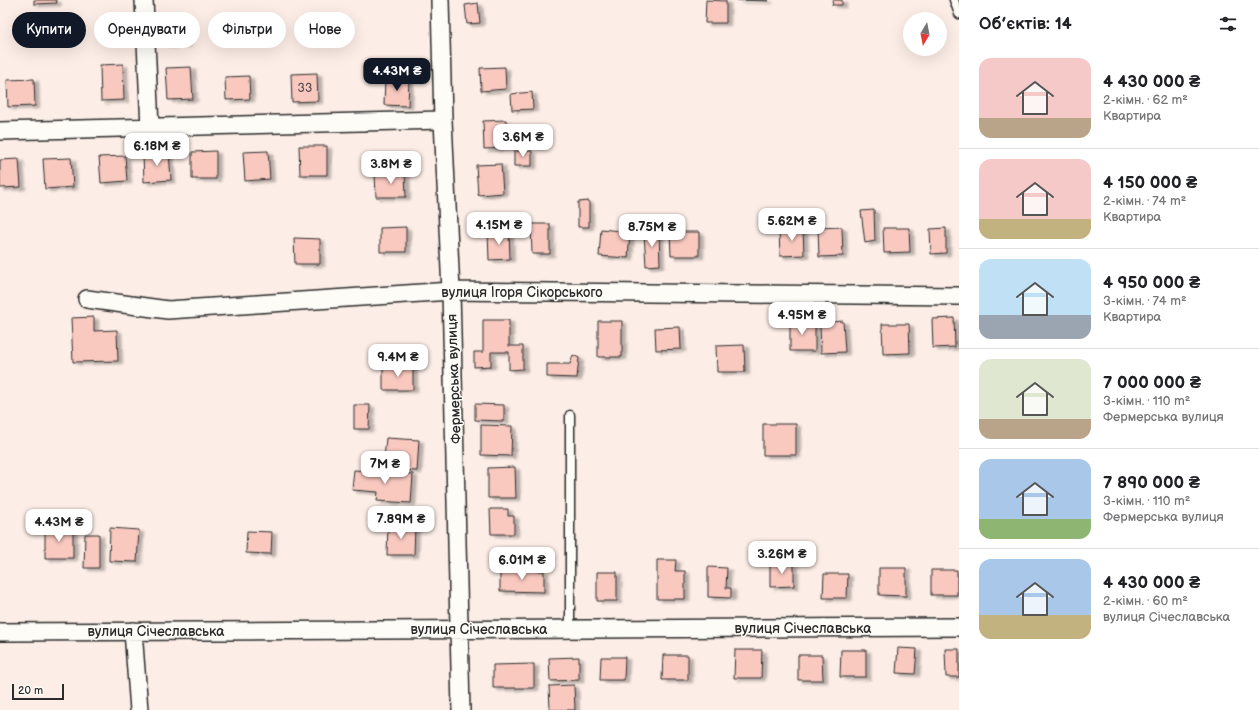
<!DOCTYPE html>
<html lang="uk">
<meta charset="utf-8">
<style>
:root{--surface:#fff;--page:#f2f2f2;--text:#202124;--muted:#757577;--line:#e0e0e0;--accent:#111827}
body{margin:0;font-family:"Balsamiq Sans",sans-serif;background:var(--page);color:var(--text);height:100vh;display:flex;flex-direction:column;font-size:15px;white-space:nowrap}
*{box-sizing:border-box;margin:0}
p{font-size:13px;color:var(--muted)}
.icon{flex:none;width:22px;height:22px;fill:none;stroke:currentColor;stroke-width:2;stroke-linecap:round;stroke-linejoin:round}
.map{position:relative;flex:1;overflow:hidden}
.side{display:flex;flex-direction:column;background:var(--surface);width:300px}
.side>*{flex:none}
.guide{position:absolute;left:12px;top:12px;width:380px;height:36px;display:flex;gap:8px}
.needle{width:26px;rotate:190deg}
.buttons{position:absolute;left:903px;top:12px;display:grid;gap:8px}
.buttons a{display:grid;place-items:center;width:44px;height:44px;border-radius:50%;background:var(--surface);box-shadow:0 4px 16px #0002;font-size:20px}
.scale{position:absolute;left:12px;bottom:10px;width:52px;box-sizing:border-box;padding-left:4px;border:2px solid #2b2b2b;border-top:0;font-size:11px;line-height:14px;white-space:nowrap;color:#2b2b2b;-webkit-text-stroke:3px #fdfcf7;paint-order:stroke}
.price{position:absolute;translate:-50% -34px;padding:0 9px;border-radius:8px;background:#fff;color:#222;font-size:13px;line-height:26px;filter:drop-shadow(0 1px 2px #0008)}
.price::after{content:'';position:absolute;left:50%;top:24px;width:12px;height:9px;margin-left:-6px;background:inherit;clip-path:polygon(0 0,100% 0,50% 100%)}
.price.selected{background:var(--accent);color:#fff}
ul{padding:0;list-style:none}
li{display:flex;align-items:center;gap:12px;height:100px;padding:0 20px}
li+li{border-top:1px solid var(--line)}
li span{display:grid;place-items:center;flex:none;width:112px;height:80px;border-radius:12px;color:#555}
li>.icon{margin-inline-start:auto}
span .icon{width:48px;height:48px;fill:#fffc;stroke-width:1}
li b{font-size:17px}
h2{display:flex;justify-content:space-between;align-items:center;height:48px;padding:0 20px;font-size:17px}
.pill{padding:0 14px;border-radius:18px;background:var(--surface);box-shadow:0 4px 16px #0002;font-size:14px;line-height:36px}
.pill.selected{background:var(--accent);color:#fff}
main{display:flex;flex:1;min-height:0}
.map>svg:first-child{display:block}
.building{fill:#f9c9c0;stroke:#2b2b2b;filter:url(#shadow)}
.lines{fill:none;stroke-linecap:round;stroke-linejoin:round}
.service-casing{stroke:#2b2b2b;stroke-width:11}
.minor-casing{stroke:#2b2b2b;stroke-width:20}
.service{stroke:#fdfcf7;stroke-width:8}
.minor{stroke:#fdfcf7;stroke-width:17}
.labels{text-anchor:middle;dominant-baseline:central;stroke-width:3;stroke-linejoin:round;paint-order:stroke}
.number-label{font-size:12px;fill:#5e5250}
.street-label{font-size:14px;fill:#2b2b2b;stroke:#fdfcf7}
</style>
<main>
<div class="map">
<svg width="959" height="710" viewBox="0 0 959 710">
<defs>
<filter id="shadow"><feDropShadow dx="4.5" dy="2.5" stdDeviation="1" flood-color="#0004"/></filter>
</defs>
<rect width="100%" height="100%" fill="#fcede6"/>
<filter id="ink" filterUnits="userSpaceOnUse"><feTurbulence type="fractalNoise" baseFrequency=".025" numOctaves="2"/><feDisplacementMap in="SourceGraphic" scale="8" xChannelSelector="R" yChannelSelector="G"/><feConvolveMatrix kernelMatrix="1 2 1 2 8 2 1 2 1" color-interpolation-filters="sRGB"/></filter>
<g filter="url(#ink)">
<!-- building -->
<path class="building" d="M34,0h22l1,3 -23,1z
M706,0l20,1v22h-21z
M737,0h31v1z
M833,0h9v5h-10z
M478,3l2,20 -13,1 -2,-19z
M186,20l1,24 -22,1 -1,-24z
M123,64l1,36 -23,1 -1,-36z
M191,67l2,32 -25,1 -2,-32z
M505,67l1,22 -25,2 -1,-23z
M317,73l1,28 -26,1 -1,-28z
M249,76l1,23 -24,1 -1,-23z
M34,79l1,27 -27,1 -1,-27z
M385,79h24l-1,27 -24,-1z
M532,92l1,17 -21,1 -1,-16z
M506,120l1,28 -23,1 -1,-28z
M299,146h28v29h-27z
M216,151v28h-24v-27z
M268,151l2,28 -25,2 -2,-29z
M514,151h18v15h-18z
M169,152l2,28 -27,2 -1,-29z
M125,156l2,25 -26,2 -2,-26z
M71,158l2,29 -28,2 -2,-30z
M19,159l2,28 -21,1v-28z
M501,164l2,29 -25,2 -2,-30z
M405,173l1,24h-30l-1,-23z
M589,201v26h-11v-25z
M874,210l1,31 -10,2 -4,-32z
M531,224h19v30h-18z
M406,227v25h-26v-24z
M842,227l1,29 -24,1 -1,-29z
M883,228h26l1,24 -26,1z
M946,228v25l-15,1 -1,-25z
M601,229l29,3 -2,26 -29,-2z
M803,229l1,26 -24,1 -1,-26z
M509,231l1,28 -21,1 -1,-28z
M659,231l1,34 -14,1 -2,-34z
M670,232h29v24h-28z
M294,238l26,1v25h-25z
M94,317v14l23,-1 1,31 -45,1 -2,-44z
M954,318l1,29 -22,1 -1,-29z
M483,320h26v26h14v23l-14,1v-18h-18v14l-17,1v-15h9z
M598,321h24v36h-24z
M790,321h25v30h-25z
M843,321l2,31 -24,1 -1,-30z
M882,324h27l1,29 -27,1z
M680,327l1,22 -25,1 -1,-22z
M744,345l1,27h-28l-1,-26z
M573,355l6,3 -2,20 -30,-1v-13h23z
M383,365h30v25h-30z
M475,404l29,1v16l-29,-1z
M354,405h16l-1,24h-15z
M763,424h33v31h-33z
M481,425l31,1 -1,30 -30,-1z
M386,438l33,2 -2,31 -34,-2z
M515,467l1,31h-28v-30z
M354,470l59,4 -2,29 -34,-2 1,-9 -26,-2z
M490,509h18v7h6v18h-23z
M388,526h27l-1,29h-27z
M73,527v31h-28v-30z
M110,528l29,2 -2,32 -28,-1z
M247,531l25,1 -1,22 -25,-1z
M85,534h14v34h-15z
M657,560h19l-1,11h10v28h-28z
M770,564h24v22l-24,1z
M708,567l19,1 -1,20h5v10l-23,-1z
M879,568h27v28l-27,-1z
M500,570l44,1v21l-44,-1z
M931,570h26v25h-26z
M597,572h20v29h-20z
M824,574h24l-1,24h-24z
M898,648l19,1 -2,25 -19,-1z
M945,649h14v28h-13z
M735,650h27l-1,28h-27z
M841,650h25v27h-26z
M663,655h25v25h-26z
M798,655h24l1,25h-25z
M579,657v23l-29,1 -1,-23z
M601,657h24l-1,23h-24z
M534,664v24h-41v-23z
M574,685l1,25h-25l-1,-24z"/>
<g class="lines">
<!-- service casing -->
<g class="service-casing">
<path id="service" d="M954,0l5,14
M570,629v-214"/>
</g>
<!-- minor casing -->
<g class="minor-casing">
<path id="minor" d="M144,0l6,127
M440,0l3,120 8,171 10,419
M0,131l443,-11
M87,299l81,11 283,-19 508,5
M133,631l6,79
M0,632l959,-5"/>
</g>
<!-- service -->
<use href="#service" class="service"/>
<!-- minor -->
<use href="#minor" class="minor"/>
</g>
</g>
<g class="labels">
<!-- number labels -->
<g class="number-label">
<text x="305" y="88">33</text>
</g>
<!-- street labels -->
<g class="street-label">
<text x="522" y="292">вулиця Ігоря Сікорського</text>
<text transform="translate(454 379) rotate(-92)">Фермерська вулиця</text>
<text x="803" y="628">вулиця Січеславська</text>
<text x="479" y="629">вулиця Січеславська</text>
<text x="156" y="631">вулиця Січеславська</text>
</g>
</g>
</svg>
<div class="buttons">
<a><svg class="needle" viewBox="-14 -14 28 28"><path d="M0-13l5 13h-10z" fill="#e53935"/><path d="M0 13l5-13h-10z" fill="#757577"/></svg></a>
</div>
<div class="scale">20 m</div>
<b class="price selected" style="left:397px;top:92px">4.43M ₴</b>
<b class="price" style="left:523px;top:158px">3.6M ₴</b>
<b class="price" style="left:157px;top:167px">6.18M ₴</b>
<b class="price" style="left:391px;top:185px">3.8M ₴</b>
<b class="price" style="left:792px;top:242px">5.62M ₴</b>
<b class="price" style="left:499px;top:246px">4.15M ₴</b>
<b class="price" style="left:652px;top:248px">8.75M ₴</b>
<b class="price" style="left:802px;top:336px">4.95M ₴</b>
<b class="price" style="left:398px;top:378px">9.4M ₴</b>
<b class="price" style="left:385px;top:485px">7M ₴</b>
<b class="price" style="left:401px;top:540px">7.89M ₴</b>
<b class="price" style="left:59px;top:543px">4.43M ₴</b>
<b class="price" style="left:782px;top:575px">3.26M ₴</b>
<b class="price" style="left:522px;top:581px">6.01M ₴</b>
<div class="guide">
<a class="pill selected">Купити</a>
<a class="pill">Орендувати</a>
<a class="pill">Фільтри</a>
<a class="pill">Нове</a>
</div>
</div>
<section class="side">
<h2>Об’єктів: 14<svg class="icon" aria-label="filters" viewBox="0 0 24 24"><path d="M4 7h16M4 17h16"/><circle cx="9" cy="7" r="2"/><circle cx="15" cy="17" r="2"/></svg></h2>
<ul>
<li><span style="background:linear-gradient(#f6c9c9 75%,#b9a48a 0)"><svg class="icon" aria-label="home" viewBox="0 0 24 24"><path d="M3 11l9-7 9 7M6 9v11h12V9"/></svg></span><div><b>4 430 000 ₴</b><p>2-кімн. · 62 m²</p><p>Квартира</p></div></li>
<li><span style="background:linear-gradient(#f6c9c9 75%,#c2b280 0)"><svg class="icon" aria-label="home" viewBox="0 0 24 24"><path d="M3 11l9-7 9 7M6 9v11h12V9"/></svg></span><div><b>4 150 000 ₴</b><p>2-кімн. · 74 m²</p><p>Квартира</p></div></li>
<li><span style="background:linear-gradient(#bfe0f5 70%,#9aa5b1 0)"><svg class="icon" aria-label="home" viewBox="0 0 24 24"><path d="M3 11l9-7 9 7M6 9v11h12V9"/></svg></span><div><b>4 950 000 ₴</b><p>3-кімн. · 74 m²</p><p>Квартира</p></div></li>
<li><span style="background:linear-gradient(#dfe7d0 75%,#b9a48a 0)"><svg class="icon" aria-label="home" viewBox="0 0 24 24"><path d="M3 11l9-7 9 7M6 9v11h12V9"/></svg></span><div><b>7 000 000 ₴</b><p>3-кімн. · 110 m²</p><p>Фермерська вулиця</p></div></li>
<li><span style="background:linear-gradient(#a9c7e8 75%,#8fb573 0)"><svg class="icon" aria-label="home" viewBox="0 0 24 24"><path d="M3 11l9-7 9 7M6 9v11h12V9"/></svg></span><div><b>7 890 000 ₴</b><p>3-кімн. · 110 m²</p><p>Фермерська вулиця</p></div></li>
<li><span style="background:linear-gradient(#a9c7e8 70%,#c2b280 0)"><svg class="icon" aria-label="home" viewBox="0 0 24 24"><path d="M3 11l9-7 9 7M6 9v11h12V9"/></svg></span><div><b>4 430 000 ₴</b><p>2-кімн. · 60 m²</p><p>вулиця Січеславська</p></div></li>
</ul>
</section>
</main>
